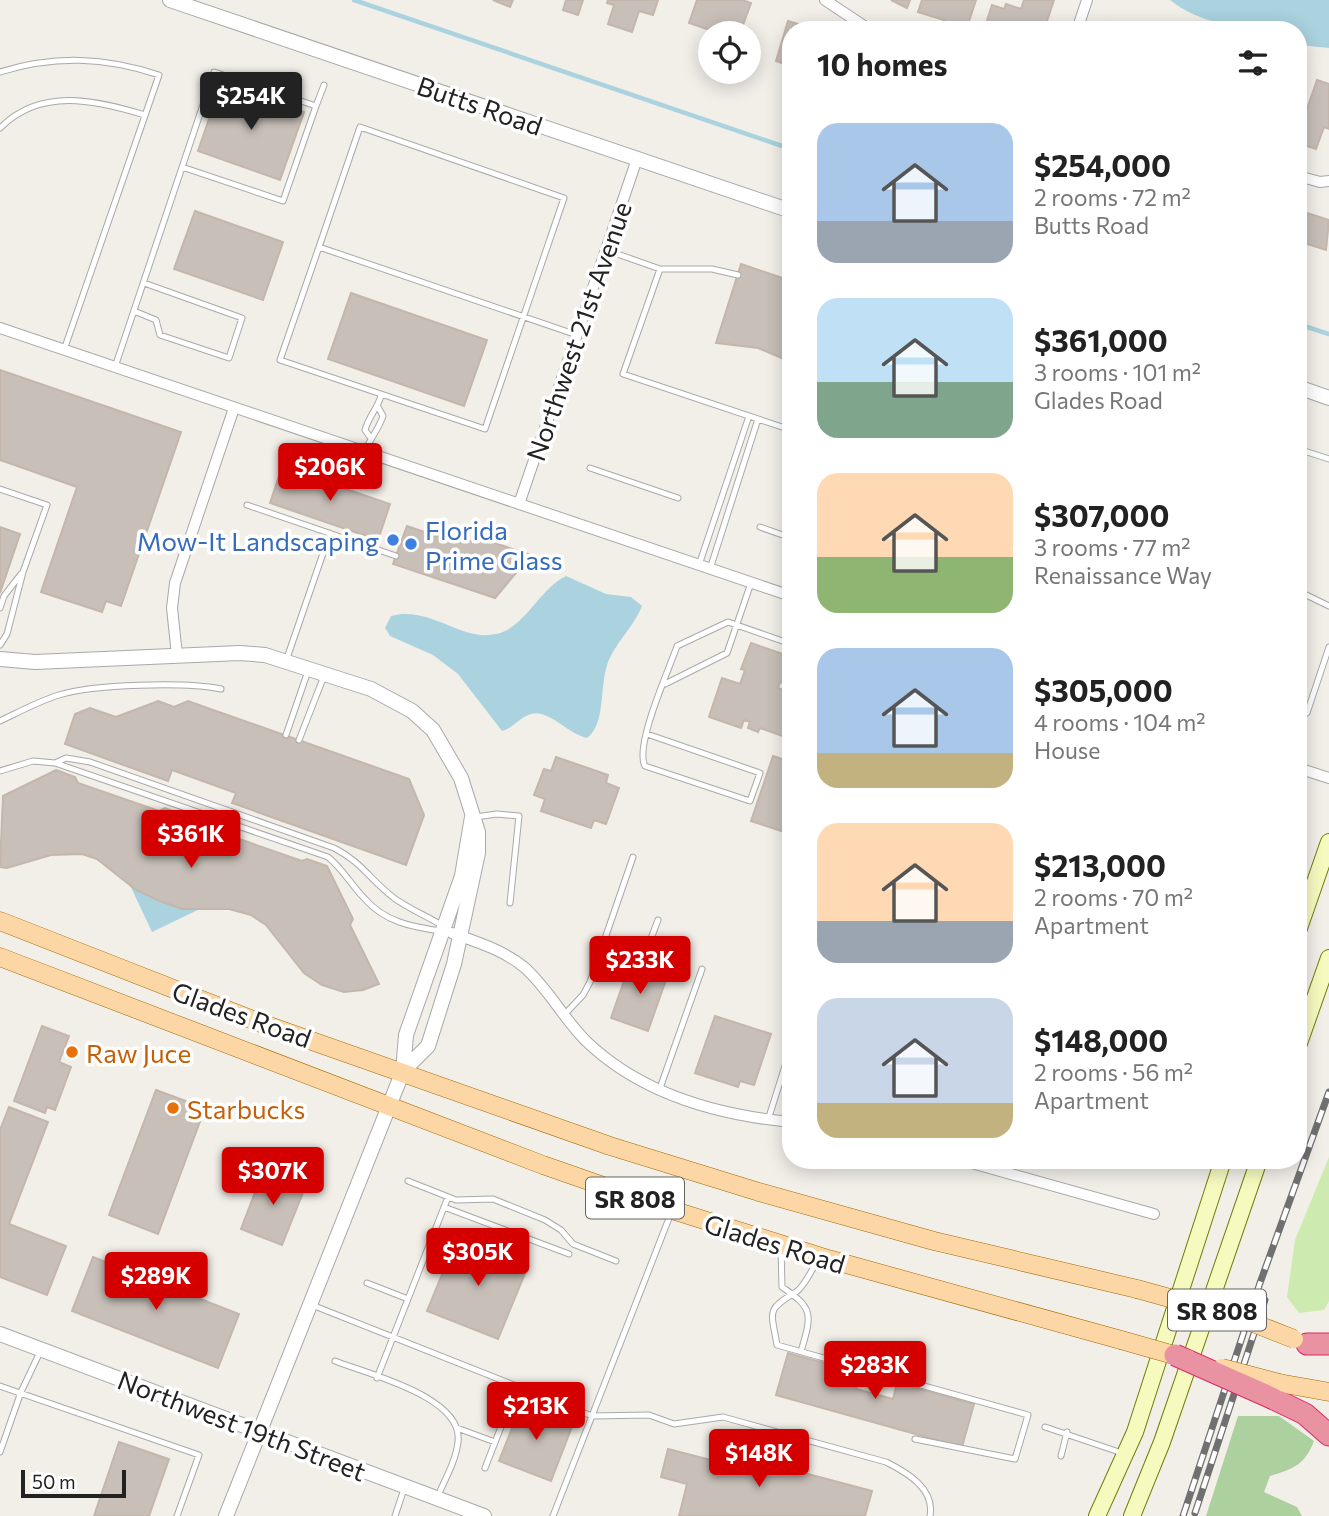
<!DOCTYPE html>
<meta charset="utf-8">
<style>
:root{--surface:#fff;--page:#f6f6f6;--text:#222;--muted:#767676;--accent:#d40000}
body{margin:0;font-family:Commissioner,sans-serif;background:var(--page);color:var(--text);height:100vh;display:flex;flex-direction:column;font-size:26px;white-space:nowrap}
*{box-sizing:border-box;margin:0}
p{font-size:23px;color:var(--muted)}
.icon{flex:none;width:38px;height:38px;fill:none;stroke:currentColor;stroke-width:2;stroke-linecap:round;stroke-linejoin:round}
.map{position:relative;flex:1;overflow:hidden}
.panel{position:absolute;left:782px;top:21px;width:525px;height:1148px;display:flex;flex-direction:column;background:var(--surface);border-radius:28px;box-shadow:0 4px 18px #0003}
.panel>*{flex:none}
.controls{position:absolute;left:698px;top:21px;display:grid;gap:14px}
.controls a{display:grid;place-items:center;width:63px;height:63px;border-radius:50%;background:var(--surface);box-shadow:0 4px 18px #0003;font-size:35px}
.scale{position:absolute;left:21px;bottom:18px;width:105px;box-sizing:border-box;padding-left:7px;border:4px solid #222;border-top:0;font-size:19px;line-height:24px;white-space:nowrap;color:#222;-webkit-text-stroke:5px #fff;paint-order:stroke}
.price{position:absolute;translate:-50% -60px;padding:0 16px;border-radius:7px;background:var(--accent);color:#fff;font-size:23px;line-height:46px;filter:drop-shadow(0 2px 4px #0008)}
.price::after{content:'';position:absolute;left:50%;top:42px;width:21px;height:16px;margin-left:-10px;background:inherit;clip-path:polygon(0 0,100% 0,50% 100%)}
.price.current{background:#222;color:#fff}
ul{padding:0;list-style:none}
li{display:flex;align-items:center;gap:21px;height:175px;padding:0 35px}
li span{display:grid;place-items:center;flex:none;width:196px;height:140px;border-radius:21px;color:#555}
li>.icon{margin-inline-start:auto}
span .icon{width:84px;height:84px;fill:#fffc;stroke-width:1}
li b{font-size:30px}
h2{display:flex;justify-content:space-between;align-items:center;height:84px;padding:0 35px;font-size:30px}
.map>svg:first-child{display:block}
.grass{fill:#cdebb0}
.forest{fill:#add19e}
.water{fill:#aad3df}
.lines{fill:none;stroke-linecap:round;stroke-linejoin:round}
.stream{stroke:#aad3df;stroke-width:4.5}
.building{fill:#c7bfb8;stroke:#c4b6ab;stroke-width:2}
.service-casing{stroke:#a9a9a9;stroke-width:7}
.minor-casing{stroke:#a9a9a9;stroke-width:12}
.tertiary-casing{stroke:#a9a9a9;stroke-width:16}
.secondary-casing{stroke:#707d05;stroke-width:18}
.primary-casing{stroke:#a06b00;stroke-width:19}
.motorway-casing{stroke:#dc2a67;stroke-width:23}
.service{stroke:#fff;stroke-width:5}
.minor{stroke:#fff;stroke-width:10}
.tertiary{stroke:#fff;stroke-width:14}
.secondary{stroke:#f7fabf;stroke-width:16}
.primary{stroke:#fcd6a4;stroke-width:18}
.motorway{stroke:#e892a2;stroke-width:21}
.rail-casing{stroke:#707070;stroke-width:7}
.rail{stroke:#fff;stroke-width:4.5;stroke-dasharray:13;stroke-linecap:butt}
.primary-bridge-casing{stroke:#a06b00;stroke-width:19;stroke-linecap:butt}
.motorway-bridge-casing{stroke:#dc2a67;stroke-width:23;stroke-linecap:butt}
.primary-bridge{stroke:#fcd6a4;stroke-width:18}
.motorway-bridge{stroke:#e892a2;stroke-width:21}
.shop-dot{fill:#3f7fe0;stroke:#fff;stroke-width:2.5}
.food-dot{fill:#e8710a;stroke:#fff;stroke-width:2.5}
.labels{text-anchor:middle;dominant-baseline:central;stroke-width:7;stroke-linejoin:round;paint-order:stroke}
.shield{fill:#fff;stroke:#646464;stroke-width:2}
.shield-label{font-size:24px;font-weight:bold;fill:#222}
.street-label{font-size:26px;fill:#222;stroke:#fff}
.shop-label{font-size:26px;fill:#366cbe;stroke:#fff;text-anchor:start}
.food-label{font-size:26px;fill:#c56008;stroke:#fff;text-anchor:start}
</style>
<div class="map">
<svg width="1329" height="1516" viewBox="0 0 1329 1516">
<rect width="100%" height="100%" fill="#f2efe9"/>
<!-- grass -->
<path class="grass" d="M1329,1157v144l-5,9 -25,3 -12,-16 8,-57z"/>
<!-- forest -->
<path class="forest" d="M1238,1416h41l35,25c-9,24 -21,28 -44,35l-6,16 33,15 5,9h-96z"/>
<!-- water -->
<path class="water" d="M1170,0h159v48l-30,-3 -1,-15c-43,0 -93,-2 -128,-30z
M566,576l40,18 25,3 11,9c-9,23 -30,39 -36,63 -6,21 -1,56 -19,69 -18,-3 -38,-29 -56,-24 -11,3 -18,14 -29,17l-44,-57 -25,-19 -43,-19 -5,-8 6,-12c39,-11 70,26 105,18 29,-6 43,-45 70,-58z
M129,883c20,19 47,26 75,24l-52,25z"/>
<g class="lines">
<!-- stream -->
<path class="stream" d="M354,0l437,149
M1298,324l31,10"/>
</g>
<!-- building -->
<path class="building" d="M493,0h20l-3,7z
M566,0h17l-5,15 -15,-5z
M608,0h50l-5,15 -14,-4 -7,21 -24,-8 6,-19 -7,-2z
M697,0h45l9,3 -11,30h-22l-29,-10z
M891,0h19l-3,8z
M922,0h54l-10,30 -24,-4 2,-6 -26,-8z
M1024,0h30l-10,30h-60l8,-25 12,4 2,-5 15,5z
M788,21l13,4 -2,5h-8v36l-15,-5z
M1110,22l24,8h-26z
M1317,80l12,4v45l-5,-2 -8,22 -18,-6v-8z
M221,84l83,28 -24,68 -82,-29z
M1298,210l31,10 -3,30 -28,-9z
M195,211l88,31 -20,58 -89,-31z
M741,264l50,17v81l-33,-14 -42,-5z
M351,293l136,47 -23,66 -136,-47z
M0,370l181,62 -60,174 -15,-5 -4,11 -61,-20 36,-105 -77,-27z
M282,467l108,37 -12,36 -108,-37z
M407,526l29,10 15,-1 25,8 3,-5 52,17 -36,43 -102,-34z
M0,527l20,7 -20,59z
M751,643l40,14 -8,26 -3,-1 -2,6 13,5v46l-31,-11 -2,4 -10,-4 2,-6 -6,-2 -3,8 -32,-11 13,-39 18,6 5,-14 -4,-1z
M158,701l16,6 14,-6 221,78 15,36 -18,50 -174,-62 4,-10 -64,-23 -4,11 -103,-37 10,-30 15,-6 26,9z
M773,756l18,6v72l-40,-13z
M556,757l52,18 -2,8 13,5 -13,36 -12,-4 -3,8 -50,-17 4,-12 -11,-4 10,-26 7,2z
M56,770l19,7 3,6 81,28 6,-3 54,20 3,5 80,28 5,-2 20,7 26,53 -3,6 29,59 -16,6 -19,2 -22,-7 -18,-12 -38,-48 -15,-10 -22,-6h-47l-25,-9 -21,-10 -39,-31 -15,-5 -31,1 -44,13 -7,-1 3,-71z
M631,961l37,13 -20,57 -37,-13z
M715,1016l56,18 -17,51 -14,-4 -2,6 -43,-14z
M42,1026l27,10 -10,26 12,5 -16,43 -8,-3 -2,6 -31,-12z
M156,1090l49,18 -47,126 -49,-19z
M9,1107l39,15 -39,102 57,22 -19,49 -47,-18v-147z
M264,1169l42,16 -24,60 -41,-16z
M457,1238l71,28 -30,73 -71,-28z
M93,1257l146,57 -21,54 -146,-57z
M788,1353l72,20 -4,16 37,10 4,-16 77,21 -12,43 -186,-52z
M522,1403l51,21 -22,57 -52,-20z
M119,1442l50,17 -20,57h-55z
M668,1449l58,15 3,-11 143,38 -7,25h-186l8,-32 -26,-7z"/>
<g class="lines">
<!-- service casing -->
<g class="service-casing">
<path id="service" d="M0,72c55,-17 105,-15 159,3l-95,275
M316,106l8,-21
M0,128c41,-41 95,-28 145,-13
M319,247l-39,113 205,69 79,-231 -204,-71 -41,120 258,88
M606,250l54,19h52l26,6
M660,269l-37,105 168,56
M134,311l22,9 4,15 69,23 13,-40 -98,-35
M115,367l99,-295 102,34 -33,95 -101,-34
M370,437l-5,-7c4,-14 12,-21 16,-34
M1298,449l31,10
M365,452c5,-14 13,-21 18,-36l-5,-9
M590,468l88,30
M0,489l47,16 -24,67 -16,62 -7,11
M247,505l149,51
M760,527l31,11
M699,565l50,-149
M710,569l48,-150
M1298,591l31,15
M0,608l4,-12 17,-22
M286,661l44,-128
M665,684l62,-31 24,-70
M1298,710l9,3 22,-66
M0,721c19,-9 39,-20 59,-26 35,-11 126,-13 162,-6
M647,734l113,39 -10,28 -105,-35c-11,-20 24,-96 32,-120l51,-24 63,22
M286,735l22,-64
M299,740l25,-64
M55,763l11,-5 24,4 244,86c28,14 36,32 60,50 15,11 33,18 49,28
M0,771l33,-10 22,2 273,94c15,12 23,28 37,42 20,23 47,28 76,32
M475,817l22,-3 22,2 -9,87
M647,949l11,-29
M564,1015l19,-20 7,-13 43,-125
M659,1091l43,-122
M768,1120l23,-73
M408,1181l48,19 37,-1 52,21 16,10 12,14 43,17
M444,1207l125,47
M781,1248l1,39c31,21 30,27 20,61
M818,1260c-6,9 -13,26 -22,32 -30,18 -25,18 -19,53l251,70 -13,44 -100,-20
M367,1283l41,16
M312,1305l280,111 57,-1 25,9 49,-7 163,45c22,11 49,27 44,54
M335,1361c33,13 129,36 123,81 -2,19 -14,39 -21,56
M377,1378l71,-181
M0,1386l199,69 -22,61
M1045,1427l77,26
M457,1428l38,14
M0,1452l21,-60 19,-40
M1061,1456l6,-24
M485,1468l32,-82
M395,1516l9,-27
M553,1516l118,-303"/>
</g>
<!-- minor casing -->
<g class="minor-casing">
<path id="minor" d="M825,0l45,30
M1077,30l10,-30
M1298,176l22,6 9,-1
M0,328l791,268
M519,504l118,-345
M177,655l-5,-47 3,-25 59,-175
M1298,768l31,10
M452,933c25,9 51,17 72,34 24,21 39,51 62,74 55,53 130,74 205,81
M961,1160l193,54"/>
</g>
<!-- tertiary casing -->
<g class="tertiary-casing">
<path id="tertiary" d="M170,0l621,211
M1298,387l31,11
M0,659l35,3 205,-9 25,2 106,34 41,22 21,19 28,48 17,54v21l-24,111 -26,82 -25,25
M0,1334l484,182
M226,1516l177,-445 3,-36 56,-159 10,-59"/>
</g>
<!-- secondary casing -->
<g class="secondary-casing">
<path id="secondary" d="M1298,931l31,-89
M1298,1046l31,-88
M1097,1516l38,-84 88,-272
M1132,1516l30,-74 97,-282"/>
</g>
<!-- primary casing -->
<g class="primary-casing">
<path id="primary" d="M0,921l258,101 352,124 149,46 175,49 203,48
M0,957l543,208 129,45 156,49 293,81
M1279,1383l50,9"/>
</g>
<!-- motorway casing -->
<g class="motorway-casing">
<path id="motorway" d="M1307,1344h22
M1274,1399l31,15 24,21"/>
</g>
<!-- service -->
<use href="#service" class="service"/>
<!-- minor -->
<use href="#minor" class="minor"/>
<!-- tertiary -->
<use href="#tertiary" class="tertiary"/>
<!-- secondary -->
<use href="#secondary" class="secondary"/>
<!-- primary -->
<use href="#primary" class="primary"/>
<!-- motorway -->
<use href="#motorway" class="motorway"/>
<!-- rail casing -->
<g class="rail-casing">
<path id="rail" d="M1195,1513l70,-213
M1183,1516l77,-233 69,-191"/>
</g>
<!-- rail -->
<use href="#rail" class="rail"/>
<!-- primary-bridge casing -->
<g class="primary-bridge-casing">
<path id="primary-bridge" d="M1137,1289l101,28 56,22
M1121,1340l67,19
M1222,1368l57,15"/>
</g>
<!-- motorway-bridge casing -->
<g class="motorway-bridge-casing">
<path id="motorway-bridge" d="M1175,1355l99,44"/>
</g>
<!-- primary-bridge -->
<use href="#primary-bridge" class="primary-bridge"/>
<!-- motorway-bridge -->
<use href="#motorway-bridge" class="motorway-bridge"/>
</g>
<!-- markers -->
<g class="shop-dot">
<circle cx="393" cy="540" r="7"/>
<circle cx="411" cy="544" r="7"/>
</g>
<g class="food-dot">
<circle cx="72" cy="1052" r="7"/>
<circle cx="173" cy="1108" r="7"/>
</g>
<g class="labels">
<!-- shield labels -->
<g class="shield">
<rect x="586" y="1177.5" width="98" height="41" rx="5"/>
<rect x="1168" y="1289.5" width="98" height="41" rx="5"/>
</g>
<g class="shield-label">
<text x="635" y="1198">SR 808</text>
<text x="1217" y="1310">SR 808</text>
</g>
<!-- street labels -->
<g class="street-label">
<text transform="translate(480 105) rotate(19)">Butts Road</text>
<text transform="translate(578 331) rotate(-71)">Northwest 21st Avenue</text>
<text transform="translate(242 1014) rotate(20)">Glades Road</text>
<text transform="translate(775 1243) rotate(17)">Glades Road</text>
<text transform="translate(242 1425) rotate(21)">Northwest 19th Street</text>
</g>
<!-- shop labels -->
<g class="shop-label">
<text x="425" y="529">Florida<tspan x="425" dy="30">Prime Glass</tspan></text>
<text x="379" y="540" text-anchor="end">Mow-It Landscaping</text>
</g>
<!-- food labels -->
<g class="food-label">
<text x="86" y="1052">Raw Juce</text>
<text x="187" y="1108">Starbucks</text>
</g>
</g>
</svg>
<div class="controls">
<a><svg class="icon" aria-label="locate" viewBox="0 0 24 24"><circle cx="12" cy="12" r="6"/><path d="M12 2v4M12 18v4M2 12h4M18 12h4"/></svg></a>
</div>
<div class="scale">50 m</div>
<b class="price current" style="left:251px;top:132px">$254K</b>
<b class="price" style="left:330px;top:503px">$206K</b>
<b class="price" style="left:191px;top:870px">$361K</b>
<b class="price" style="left:640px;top:996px">$233K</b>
<b class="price" style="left:273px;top:1207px">$307K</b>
<b class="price" style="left:478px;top:1288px">$305K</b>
<b class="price" style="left:156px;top:1312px">$289K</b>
<b class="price" style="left:875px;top:1401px">$283K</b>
<b class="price" style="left:536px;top:1442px">$213K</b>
<b class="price" style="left:759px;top:1489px">$148K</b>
<section class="panel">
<h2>10 homes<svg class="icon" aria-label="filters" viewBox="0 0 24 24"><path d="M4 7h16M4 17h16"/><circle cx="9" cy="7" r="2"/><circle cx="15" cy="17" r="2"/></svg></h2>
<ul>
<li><span style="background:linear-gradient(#a9c7e8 70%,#9aa5b1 0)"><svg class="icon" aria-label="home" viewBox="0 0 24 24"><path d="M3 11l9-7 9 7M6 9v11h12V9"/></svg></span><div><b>$254,000</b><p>2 rooms · 72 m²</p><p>Butts Road</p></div></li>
<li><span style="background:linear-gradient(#bfe0f5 60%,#7fa58c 0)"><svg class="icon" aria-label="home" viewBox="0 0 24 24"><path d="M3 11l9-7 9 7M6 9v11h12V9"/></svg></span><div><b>$361,000</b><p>3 rooms · 101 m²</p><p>Glades Road</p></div></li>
<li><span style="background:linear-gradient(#ffd9b3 60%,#8fb573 0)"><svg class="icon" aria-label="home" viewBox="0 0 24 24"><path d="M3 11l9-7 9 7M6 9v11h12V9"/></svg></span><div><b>$307,000</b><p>3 rooms · 77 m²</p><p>Renaissance Way</p></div></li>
<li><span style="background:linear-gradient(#a9c7e8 75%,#c2b280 0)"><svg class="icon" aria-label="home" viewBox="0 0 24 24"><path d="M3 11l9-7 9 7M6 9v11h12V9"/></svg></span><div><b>$305,000</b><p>4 rooms · 104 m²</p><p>House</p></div></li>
<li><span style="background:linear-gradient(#ffd9b3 70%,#9aa5b1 0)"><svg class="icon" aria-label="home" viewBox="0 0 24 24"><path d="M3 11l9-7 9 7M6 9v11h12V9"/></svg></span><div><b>$213,000</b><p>2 rooms · 70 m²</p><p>Apartment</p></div></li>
<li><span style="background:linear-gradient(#c9d6e8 75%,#c2b280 0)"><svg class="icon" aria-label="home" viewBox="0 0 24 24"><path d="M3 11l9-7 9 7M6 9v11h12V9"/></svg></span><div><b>$148,000</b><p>2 rooms · 56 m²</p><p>Apartment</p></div></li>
</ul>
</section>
</div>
